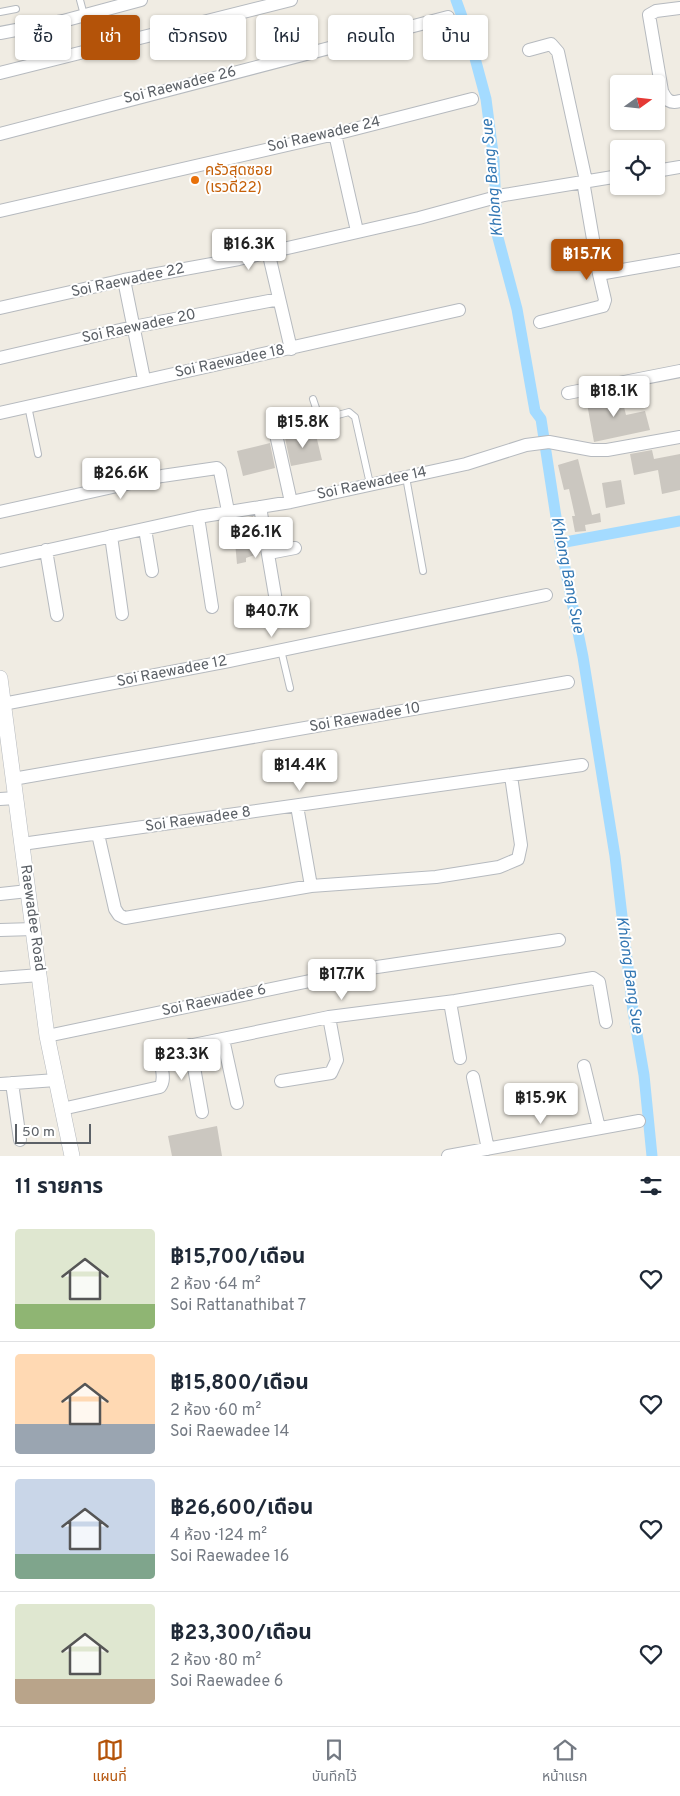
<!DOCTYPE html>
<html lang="th">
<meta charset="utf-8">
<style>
:root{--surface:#fff;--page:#f6f6f7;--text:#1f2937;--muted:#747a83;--line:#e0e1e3;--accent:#b45309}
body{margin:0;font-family:Overpass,"Noto Sans Thai",sans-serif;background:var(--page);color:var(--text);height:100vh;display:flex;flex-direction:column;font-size:19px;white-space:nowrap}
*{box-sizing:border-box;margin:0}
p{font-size:16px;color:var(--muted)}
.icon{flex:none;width:28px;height:28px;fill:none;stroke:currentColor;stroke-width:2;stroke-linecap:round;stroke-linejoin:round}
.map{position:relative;height:1156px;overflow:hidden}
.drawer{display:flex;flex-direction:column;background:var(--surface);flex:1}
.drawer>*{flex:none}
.top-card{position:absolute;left:15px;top:15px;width:650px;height:45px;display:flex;gap:10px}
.needle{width:32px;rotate:75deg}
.tools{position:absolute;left:610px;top:75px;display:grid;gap:10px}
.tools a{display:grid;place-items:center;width:55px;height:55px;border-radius:5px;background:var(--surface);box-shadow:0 1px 4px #0004;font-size:25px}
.scale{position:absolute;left:15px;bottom:12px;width:76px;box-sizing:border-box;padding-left:5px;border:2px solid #5b6066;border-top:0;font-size:14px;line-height:18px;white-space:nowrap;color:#5b6066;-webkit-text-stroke:4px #fff;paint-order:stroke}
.price{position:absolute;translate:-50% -42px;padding:0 11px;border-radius:5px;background:#fff;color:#222;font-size:16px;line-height:32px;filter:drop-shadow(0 1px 2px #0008)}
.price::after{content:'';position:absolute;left:50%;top:30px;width:15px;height:11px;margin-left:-8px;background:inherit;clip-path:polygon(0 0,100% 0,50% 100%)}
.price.current{background:var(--accent);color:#fff}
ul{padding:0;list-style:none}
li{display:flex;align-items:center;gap:15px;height:125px;padding:0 15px}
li+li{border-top:1px solid var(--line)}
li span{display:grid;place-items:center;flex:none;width:140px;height:100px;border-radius:5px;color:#555}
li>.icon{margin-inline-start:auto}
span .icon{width:60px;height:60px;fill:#fffc;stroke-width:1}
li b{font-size:21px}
h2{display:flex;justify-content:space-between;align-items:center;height:60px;padding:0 15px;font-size:21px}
.chip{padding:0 18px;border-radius:5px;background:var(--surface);box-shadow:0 1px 4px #0004;font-size:18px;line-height:45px}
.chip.current{background:var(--accent);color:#fff}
.dock{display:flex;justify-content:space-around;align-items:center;height:70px;border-top:1px solid var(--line);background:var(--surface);font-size:14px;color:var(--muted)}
.dock a{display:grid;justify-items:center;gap:2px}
.dock .current{color:var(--accent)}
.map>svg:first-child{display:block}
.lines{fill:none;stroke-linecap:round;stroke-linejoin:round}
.canal{stroke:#a4dbff;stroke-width:11}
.building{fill:#cbc7c0}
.service-casing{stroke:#b6babf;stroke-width:8}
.minor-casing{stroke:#b6babf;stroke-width:14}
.tertiary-casing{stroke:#b6babf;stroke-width:16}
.service{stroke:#fff;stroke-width:6}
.minor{stroke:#fff;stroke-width:12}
.tertiary{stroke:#fff;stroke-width:15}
.food-dot{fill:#e8710a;stroke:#fff;stroke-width:2}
.labels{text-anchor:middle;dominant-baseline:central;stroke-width:4;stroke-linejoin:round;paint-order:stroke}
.street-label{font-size:15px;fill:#5b6066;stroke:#fff}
.food-label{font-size:15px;fill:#c56008;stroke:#fff;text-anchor:start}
.water-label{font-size:16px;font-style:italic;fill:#3377b3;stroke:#fff}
</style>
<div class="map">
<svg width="680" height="1156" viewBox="0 0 680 1156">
<rect width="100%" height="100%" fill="#f0ece3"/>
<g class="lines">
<!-- canal -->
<path class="canal" d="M456,0l13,36 17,63 8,62 3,73 20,75 18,102 6,8 19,124 23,114 32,199 18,155 11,64 8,81
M560,543l120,-22"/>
</g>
<!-- building -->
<path class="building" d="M620,391l6,24 19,-4 5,19 -56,12 -8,-44z
M315,431l7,29 -31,6 -6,-28z
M270,443l5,25 -32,8 -6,-25z
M652,450l2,9 26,-5v36l-18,4 -4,-24 -24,5 -4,-21z
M578,459l14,56 8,-2 1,9 -16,3 1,6 -11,1 -3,-16h3l-6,-27 -5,1 -6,-25z
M621,480l4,24 -19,4 -4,-25z
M253,516l7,37 -14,5v4l-9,2 -4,-44z
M217,1126l5,30h-50l-4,-20z"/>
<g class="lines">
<!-- service casing -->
<g class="service-casing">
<path id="service" d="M80,0l4,15
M0,12l16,-3
M313,399l6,18 8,1 22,-6 6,5 15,67
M28,406l10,48
M406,477l17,94
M281,650l9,38"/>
</g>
<!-- minor casing -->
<g class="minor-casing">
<path id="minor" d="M680,8l-24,3 -7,4 13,76c4,9 8,13 18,10
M0,33l63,-12 78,-21
M529,50l22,-6 7,8 28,129
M0,73l291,-73
M0,134l448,-117
M335,134l22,97
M656,171l24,-4
M583,181l16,93 81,-14
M0,211l335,-77 137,-35
M268,251l23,98
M124,280l20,99
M0,308l124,-28 115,-21 180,-41 85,-23 115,-19
M540,322l63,-16 2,-6 -6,-26
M0,358l133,-31 146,-28
M568,393l112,-22
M0,413l459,-103
M275,430l16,72
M260,507l17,100
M0,512l162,-36 55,-8 3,3 8,40
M198,517l14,90
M145,529l7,42
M111,536l11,78
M46,550l11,65
M269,553l26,-5
M0,561l198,-44 93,-15 175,-38 60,-19 23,-3 43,8h15l73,-13
M3,704l226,-43 317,-66
M13,779l555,-97
M0,799l16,-1
M297,806l14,80
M98,834l17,75 4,6 6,3 186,-32 125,-9 63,-10 19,-8 3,-14 -10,-69
M22,844l560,-79
M0,894l28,-3
M0,930l34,-1
M0,978l40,-3
M450,1002l10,56
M47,1036l330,-69 182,-27
M223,1039l14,64
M190,1045l12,67
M584,1066l15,62
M473,1077l15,72
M281,1081l50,-8 6,-13 -8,-43
M12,1083l8,57
M0,1084l56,-4
M62,1109l98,-22c8,-10 -4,-26 4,-36l165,-34 126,-16 138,-23 6,4 7,40
M448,1156l191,-35"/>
</g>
<!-- tertiary casing -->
<g class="tertiary-casing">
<path id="tertiary" d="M0,678l47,358 25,120"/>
</g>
<!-- service -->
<use href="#service" class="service"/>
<!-- minor -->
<use href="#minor" class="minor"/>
<!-- tertiary -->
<use href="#tertiary" class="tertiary"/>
</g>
<!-- markers -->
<circle class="food-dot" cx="195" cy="180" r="5"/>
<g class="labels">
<!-- street labels -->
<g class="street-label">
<text transform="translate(180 86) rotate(-14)">Soi Raewadee 26</text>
<text transform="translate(324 135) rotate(-13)">Soi Raewadee 24</text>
<text transform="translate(128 281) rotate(-12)">Soi Raewadee 22</text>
<text transform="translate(139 327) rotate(-12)">Soi Raewadee 20</text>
<text transform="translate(230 362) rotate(-12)">Soi Raewadee 18</text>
<text transform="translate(372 484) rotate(-12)">Soi Raewadee 14</text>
<text transform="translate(172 672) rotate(-11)">Soi Raewadee 12</text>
<text transform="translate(365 718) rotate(-10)">Soi Raewadee 10</text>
<text transform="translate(198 820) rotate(-8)">Soi Raewadee 8</text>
<text transform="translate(32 918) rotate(82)">Raewadee Road</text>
<text transform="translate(214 1001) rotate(-12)">Soi Raewadee 6</text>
</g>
<!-- food labels -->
<g class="food-label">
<text x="205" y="171">ครัวสุดซอย<tspan x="205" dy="17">(เรวดี22)</tspan></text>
</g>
<!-- water labels -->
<g class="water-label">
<text transform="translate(493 178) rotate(-95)">Khlong Bang Sue</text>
<text transform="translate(567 575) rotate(79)">Khlong Bang Sue</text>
<text transform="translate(629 975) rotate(82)">Khlong Bang Sue</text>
</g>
</g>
</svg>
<div class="tools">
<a><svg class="needle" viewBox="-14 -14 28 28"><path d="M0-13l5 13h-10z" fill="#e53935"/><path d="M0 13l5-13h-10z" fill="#747a83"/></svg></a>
<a><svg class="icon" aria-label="locate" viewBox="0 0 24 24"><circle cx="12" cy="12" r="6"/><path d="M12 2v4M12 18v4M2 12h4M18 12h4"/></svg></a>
</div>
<div class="scale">50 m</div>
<b class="price" style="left:249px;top:271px">฿16.3K</b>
<b class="price current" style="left:587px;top:281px">฿15.7K</b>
<b class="price" style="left:614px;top:418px">฿18.1K</b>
<b class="price" style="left:303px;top:449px">฿15.8K</b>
<b class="price" style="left:121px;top:500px">฿26.6K</b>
<b class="price" style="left:256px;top:559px">฿26.1K</b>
<b class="price" style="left:272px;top:638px">฿40.7K</b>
<b class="price" style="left:300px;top:792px">฿14.4K</b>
<b class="price" style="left:342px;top:1001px">฿17.7K</b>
<b class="price" style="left:182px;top:1081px">฿23.3K</b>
<b class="price" style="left:541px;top:1125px">฿15.9K</b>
<div class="top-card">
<a class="chip">ซื้อ</a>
<a class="chip current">เช่า</a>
<a class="chip">ตัวกรอง</a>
<a class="chip">ใหม่</a>
<a class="chip">คอนโด</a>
<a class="chip">บ้าน</a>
</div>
</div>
<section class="drawer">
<h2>11 รายการ<svg class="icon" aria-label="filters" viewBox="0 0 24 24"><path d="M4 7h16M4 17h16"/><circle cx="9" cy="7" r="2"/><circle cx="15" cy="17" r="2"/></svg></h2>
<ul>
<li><span style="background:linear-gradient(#dfe7d0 75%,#8fb573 0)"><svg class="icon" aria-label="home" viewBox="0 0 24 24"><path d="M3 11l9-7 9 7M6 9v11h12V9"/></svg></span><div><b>฿15,700/เดือน</b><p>2 ห้อง · 64 m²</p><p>Soi Rattanathibat 7</p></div><svg class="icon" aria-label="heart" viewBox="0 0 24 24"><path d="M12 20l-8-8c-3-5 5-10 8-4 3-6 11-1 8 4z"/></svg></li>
<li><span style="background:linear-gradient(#ffd9b3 70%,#9aa5b1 0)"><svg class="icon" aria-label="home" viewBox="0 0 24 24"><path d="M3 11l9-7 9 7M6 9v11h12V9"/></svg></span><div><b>฿15,800/เดือน</b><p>2 ห้อง · 60 m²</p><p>Soi Raewadee 14</p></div><svg class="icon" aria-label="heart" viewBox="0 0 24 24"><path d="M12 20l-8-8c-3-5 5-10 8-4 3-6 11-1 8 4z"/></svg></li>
<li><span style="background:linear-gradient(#c9d6e8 75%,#7fa58c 0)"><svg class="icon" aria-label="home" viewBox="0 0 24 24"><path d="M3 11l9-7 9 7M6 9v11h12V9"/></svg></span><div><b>฿26,600/เดือน</b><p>4 ห้อง · 124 m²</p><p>Soi Raewadee 16</p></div><svg class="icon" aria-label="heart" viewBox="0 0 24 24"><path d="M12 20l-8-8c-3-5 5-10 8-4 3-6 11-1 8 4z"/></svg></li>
<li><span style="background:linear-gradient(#dfe7d0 75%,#b9a48a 0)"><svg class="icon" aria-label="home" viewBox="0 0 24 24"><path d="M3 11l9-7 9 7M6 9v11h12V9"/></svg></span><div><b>฿23,300/เดือน</b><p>2 ห้อง · 80 m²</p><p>Soi Raewadee 6</p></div><svg class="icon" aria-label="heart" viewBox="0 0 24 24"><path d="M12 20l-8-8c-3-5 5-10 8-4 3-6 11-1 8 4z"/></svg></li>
</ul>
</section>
<nav class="dock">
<a class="current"><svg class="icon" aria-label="map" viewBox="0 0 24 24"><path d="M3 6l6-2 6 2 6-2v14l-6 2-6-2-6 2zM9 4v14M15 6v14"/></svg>แผนที่</a>
<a><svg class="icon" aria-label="saved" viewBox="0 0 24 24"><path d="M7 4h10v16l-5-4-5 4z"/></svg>บันทึกไว้</a>
<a><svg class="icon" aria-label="home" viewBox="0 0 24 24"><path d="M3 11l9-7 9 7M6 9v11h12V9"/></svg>หน้าแรก</a>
</nav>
